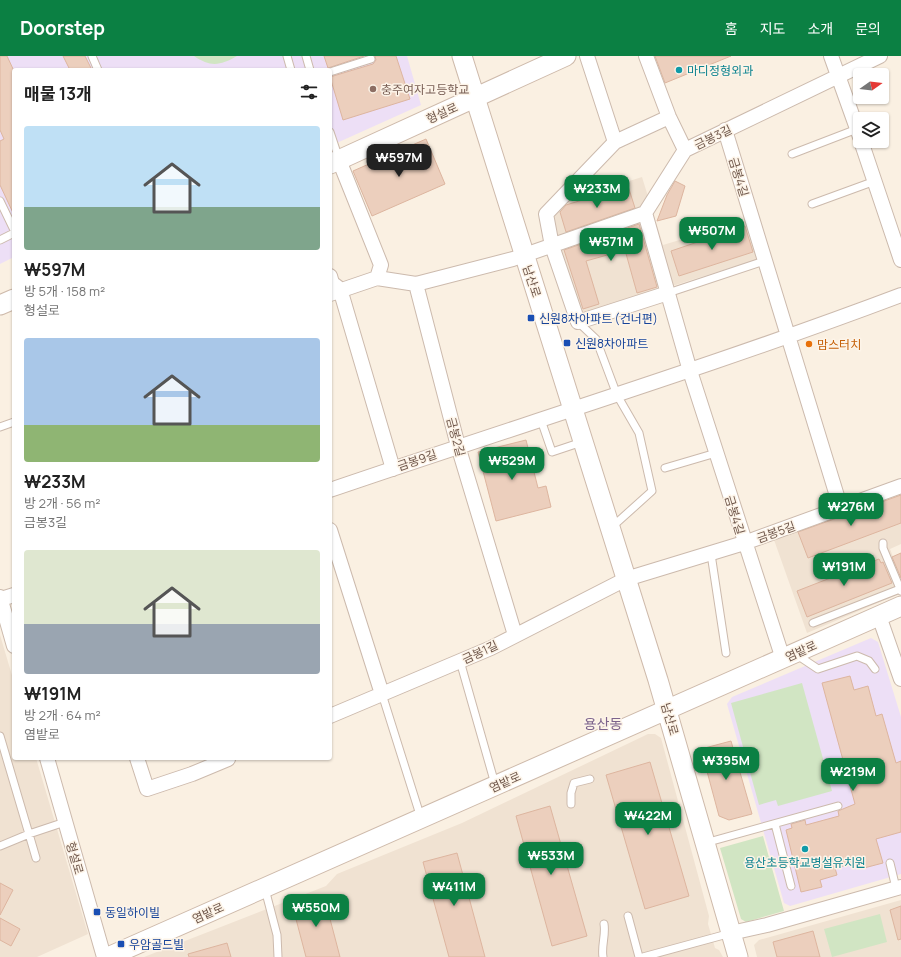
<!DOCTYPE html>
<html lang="ko">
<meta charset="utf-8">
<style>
:root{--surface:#fff;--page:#f2f2f2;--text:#222;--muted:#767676;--accent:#0b8043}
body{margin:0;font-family:Manrope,"Noto Sans KR",sans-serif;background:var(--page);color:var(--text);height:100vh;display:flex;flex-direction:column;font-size:15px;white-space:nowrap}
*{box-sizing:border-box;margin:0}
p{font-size:13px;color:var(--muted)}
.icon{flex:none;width:22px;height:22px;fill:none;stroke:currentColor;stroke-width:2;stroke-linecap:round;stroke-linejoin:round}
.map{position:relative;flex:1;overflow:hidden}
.side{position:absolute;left:12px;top:12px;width:320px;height:692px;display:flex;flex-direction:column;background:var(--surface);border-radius:4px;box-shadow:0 1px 3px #0004}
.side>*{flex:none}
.needle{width:26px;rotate:76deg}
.buttons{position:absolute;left:853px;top:12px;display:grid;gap:8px}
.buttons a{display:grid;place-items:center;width:36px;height:36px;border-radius:4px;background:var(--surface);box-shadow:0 1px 3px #0004;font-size:20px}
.price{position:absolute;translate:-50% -34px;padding:0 9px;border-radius:8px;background:var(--accent);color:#fff;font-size:13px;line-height:26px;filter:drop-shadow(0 1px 2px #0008)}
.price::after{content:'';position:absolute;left:50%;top:24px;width:12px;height:9px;margin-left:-6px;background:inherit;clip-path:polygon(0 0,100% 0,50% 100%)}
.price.selected{background:#222;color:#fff}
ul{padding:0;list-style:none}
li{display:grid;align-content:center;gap:8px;height:212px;padding:0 12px}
li span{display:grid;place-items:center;height:124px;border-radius:4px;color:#555}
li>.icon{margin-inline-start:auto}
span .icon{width:72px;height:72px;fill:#fffc;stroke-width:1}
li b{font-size:17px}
h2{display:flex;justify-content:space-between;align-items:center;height:48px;padding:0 12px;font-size:17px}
header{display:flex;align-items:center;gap:24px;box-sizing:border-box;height:56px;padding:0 20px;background:var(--accent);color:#fff}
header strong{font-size:19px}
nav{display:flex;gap:22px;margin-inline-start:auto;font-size:14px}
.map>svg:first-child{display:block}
.residential{fill:#f0e2d2}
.education{fill:#eddff6}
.green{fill:#d1e5c3}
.building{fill:#eccfbd;stroke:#ddb59f}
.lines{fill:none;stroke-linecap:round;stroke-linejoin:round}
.lane-casing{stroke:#ccbaad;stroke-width:9}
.street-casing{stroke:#ccbaad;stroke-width:16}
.secondary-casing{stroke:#cebaab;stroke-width:21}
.lane{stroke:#fff;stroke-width:7}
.street{stroke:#fff;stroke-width:14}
.secondary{stroke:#fff;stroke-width:19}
.culture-dot{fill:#0f9aa8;stroke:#fdf4e8;stroke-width:1.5}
.education-dot{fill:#8d6e63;stroke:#fdf4e8;stroke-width:1.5}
.transit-dot{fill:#1a4fb4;stroke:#fdf4e8;stroke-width:1.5}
.food-dot{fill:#e8710a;stroke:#fdf4e8;stroke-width:1.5}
.labels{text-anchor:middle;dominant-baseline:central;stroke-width:3;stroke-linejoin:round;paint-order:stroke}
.culture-label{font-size:12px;fill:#0d838f;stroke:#fdf4e8;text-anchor:start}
.education-label{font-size:12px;fill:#785e54;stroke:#fdf4e8;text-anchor:start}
.street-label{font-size:12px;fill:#6f574b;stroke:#fdf4e8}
.transit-label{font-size:12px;fill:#164399;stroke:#fdf4e8;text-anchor:start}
.food-label{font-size:12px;fill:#c56008;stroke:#fdf4e8;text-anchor:start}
.quarter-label{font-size:14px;fill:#7c638c;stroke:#fdf4e8}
</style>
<header>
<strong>Doorstep</strong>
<nav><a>홈</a><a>지도</a><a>소개</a><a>문의</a></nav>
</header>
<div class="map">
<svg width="901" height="901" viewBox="0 0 901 901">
<rect width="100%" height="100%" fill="#faf0e2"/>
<!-- residential -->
<path class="residential" d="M642,121l21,68 83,-25 13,39 -180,56 -21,-66 -6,-36 14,-12z
M901,435v53l-11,5 11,29v15l-94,40 -34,-96z
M0,579l14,47v76h22l52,176 -51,23h-37z
M648,678h7l6,4 48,178 -1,8 7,24 4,2 4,7h-579l182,-71 11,-12 125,-51z
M901,844v57h-144l-3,-12 5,-5z"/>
<!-- education -->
<path class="education" d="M0,0h407l14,49 -91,41v-76h-316v187l-14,7z
M871,582l7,4 23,75v157l-111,32 -6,-3 -57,-199 5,-7z"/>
<!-- green -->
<path class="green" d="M194,0h43c-17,10 -27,11 -43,0z
M802,627l30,108 -54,15 -2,-6 -17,5 -28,-102z
M763,780l21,75 -38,11 -5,-3 -21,-71z
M880,858l7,28 -55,15 -8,-28z"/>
<!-- building -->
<path class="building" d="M0,0h7l7,15v144l-14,-30v-44l4,-2 -4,-9z
M63,0h22l7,14h-22z
M324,0h40l-36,12z
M375,0h21l14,43 -67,21 -13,-43 43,-13 3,-4z
M655,0h76l-66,27z
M426,83l19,45 -73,32 -19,-45z
M675,125l10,5 -9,30 -19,5 10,-26z
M628,130l7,22 -69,24 -6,-20 6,-7z
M639,168l18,63 -20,6 -12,-43 -39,11 13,43 -16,5 -19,-59z
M745,170l8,26 -74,24 -8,-25z
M526,384l12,48 8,-2 5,21 -55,14 -18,-69z
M901,439v28l-93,35 -10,-26z
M901,497v25l-9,-21z
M879,503l2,4 2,-1 9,21 -85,34 -10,-26z
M850,620l4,14 14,-4 8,30 6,-2 14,49 5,-2v71l-25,7 7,24 -19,5 -2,-7 -27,7 2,7 -17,5 2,7 -21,5 -15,-62 6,-2 -1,-4 14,-4 1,5 33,-9 -1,-5 17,-7 -33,-121z
M731,685l21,73 -23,6 -10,-4 -18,-67z
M650,706l39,134 -44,13 -39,-134z
M550,750l37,130 -35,10 -36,-130z
M457,797l28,104h-36l-26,-95z
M0,827l13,7 -13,25z
M324,840l16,61h-34l-14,-53z
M901,850v33l-3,1 -8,-30z
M0,862l20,11 -9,17 -11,-6z
M813,875l7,26h-43l-4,-15z
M227,887l4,14h-42l-1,-3z"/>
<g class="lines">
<!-- lane casing -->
<g class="lane-casing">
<path id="lane" d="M92,0l6,14
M287,0l4,14
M306,0l4,14
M330,16l41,-13
M330,76l9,27
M792,98l65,-25
M0,145l14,29
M812,148l63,-23
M0,184l14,-7
M668,237l96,-32
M578,266l18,17 21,56 22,38 13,58 -40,36
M541,364l11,32 30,-10
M0,371l14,-5
M665,412l51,-15
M883,487v5l18,43
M711,498l15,99
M813,567l87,-34
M797,599l21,14 39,-13 12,5 6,8
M460,605l35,123
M382,638l39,124
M0,680l29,98 36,-12
M571,748v-11l3,-10 16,-4
M775,768l16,62
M705,787l133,-37
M0,790l29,-12 7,24
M890,807l6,25
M265,833l12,46 1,22
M628,860l11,41
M603,901c-2,-11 3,-22 1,-33
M643,901l88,-24"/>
</g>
<!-- street casing -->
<g class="street-casing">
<path id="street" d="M587,0l28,86 54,-25
M646,0l23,61 16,33
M831,0l29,81
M725,74l116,379
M861,85l40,119
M615,86l-69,72 6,32 26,76 90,-29
M339,104l42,105 -4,13
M645,157l45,158 93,288
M330,220l2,7 8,6 53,180
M416,228l42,162 57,189
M330,238l47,-16 39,6 97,-25 132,-46 40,-63 195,-94
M330,434c190,-65 383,-124 571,-195
M330,474l52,164
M0,541l14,49
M1,543l13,-4
M879,560l22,63
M330,660l161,-68 135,-69 118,-36 157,-57
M47,702l57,199
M137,702l10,31 45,-15 36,-15
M731,877l36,-8 134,-38"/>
</g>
<!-- secondary casing -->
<g class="secondary-casing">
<path id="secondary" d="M462,0l196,624 80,277
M330,108l236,-108
M0,249l14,-6
M108,901l793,-351"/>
</g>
<!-- lane -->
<use href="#lane" class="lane"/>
<!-- street -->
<use href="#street" class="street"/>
<!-- secondary -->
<use href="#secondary" class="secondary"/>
</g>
<!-- markers -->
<g class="culture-dot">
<circle cx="679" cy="14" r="4"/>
<circle cx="805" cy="793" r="4"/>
</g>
<circle class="education-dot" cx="373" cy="33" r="4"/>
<g class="transit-dot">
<rect x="527" y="258" width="8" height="8" rx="2"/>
<rect x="563" y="283" width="8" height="8" rx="2"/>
<rect x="93" y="852" width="8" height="8" rx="2"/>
<rect x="117" y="884" width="8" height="8" rx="2"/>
</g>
<circle class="food-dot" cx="809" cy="288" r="4"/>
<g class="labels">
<!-- culture labels -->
<g class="culture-label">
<text x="687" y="14">마디정형외과</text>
<text x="805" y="806" text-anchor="middle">용산초등학교병설유치원</text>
</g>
<!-- education labels -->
<g class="education-label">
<text x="381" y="33">충주여자고등학교</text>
</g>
<!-- street labels -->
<g class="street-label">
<text transform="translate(442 57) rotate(-24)">형설로</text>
<text transform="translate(713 81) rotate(-26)">금봉3길</text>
<text transform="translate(739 121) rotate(73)">금봉4길</text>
<text transform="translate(532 225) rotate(72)">남산로</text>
<text transform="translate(456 381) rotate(75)">금봉2길</text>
<text transform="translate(417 404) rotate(-19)">금봉9길</text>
<text transform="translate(735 459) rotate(73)">금봉4길</text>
<text transform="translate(776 476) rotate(-20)">금봉5길</text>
<text transform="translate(801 595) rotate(-24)">염밭로</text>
<text transform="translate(480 596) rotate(-25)">금봉1길</text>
<text transform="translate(670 663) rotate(74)">남산로</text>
<text transform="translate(505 726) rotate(-24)">염밭로</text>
<text transform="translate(75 802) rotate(74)">형설로</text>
<text transform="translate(208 857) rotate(-24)">염밭로</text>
</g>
<!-- transit labels -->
<g class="transit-label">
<text x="539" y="262">신원8차아파트 (건너편)</text>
<text x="575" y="287">신원8차아파트</text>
<text x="105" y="856">동일하이빌</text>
<text x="129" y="888">우암골드빌</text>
</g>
<!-- food labels -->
<g class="food-label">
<text x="817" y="288">맘스터치</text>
</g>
<!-- quarter labels -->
<g class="quarter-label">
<text x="603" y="667">용산동</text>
</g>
</g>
</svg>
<div class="buttons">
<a><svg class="needle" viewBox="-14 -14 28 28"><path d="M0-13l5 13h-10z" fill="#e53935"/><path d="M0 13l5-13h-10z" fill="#767676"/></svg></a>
<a><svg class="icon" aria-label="layers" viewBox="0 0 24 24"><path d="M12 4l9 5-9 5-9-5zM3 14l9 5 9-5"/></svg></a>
</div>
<b class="price selected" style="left:399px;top:122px">₩597M</b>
<b class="price" style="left:597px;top:153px">₩233M</b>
<b class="price" style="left:712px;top:195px">₩507M</b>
<b class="price" style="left:611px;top:206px">₩571M</b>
<b class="price" style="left:512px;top:425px">₩529M</b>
<b class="price" style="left:851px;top:471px">₩276M</b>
<b class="price" style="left:844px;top:531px">₩191M</b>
<b class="price" style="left:726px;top:725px">₩395M</b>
<b class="price" style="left:853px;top:736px">₩219M</b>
<b class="price" style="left:648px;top:780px">₩422M</b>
<b class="price" style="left:551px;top:820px">₩533M</b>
<b class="price" style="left:454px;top:851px">₩411M</b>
<b class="price" style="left:316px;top:872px">₩550M</b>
<section class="side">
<h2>매물 13개<svg class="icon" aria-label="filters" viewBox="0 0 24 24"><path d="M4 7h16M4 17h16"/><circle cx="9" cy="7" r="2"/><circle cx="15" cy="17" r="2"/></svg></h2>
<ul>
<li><span style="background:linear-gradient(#bfe0f5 65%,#7fa58c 0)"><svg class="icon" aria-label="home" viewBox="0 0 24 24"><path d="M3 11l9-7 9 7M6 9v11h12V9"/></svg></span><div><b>₩597M</b><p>방 5개 · 158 m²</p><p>형설로</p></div></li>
<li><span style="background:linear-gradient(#a9c7e8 70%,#8fb573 0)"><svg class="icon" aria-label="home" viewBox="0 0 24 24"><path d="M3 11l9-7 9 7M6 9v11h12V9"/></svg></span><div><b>₩233M</b><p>방 2개 · 56 m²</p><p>금봉3길</p></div></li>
<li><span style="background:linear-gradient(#dfe7d0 60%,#9aa5b1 0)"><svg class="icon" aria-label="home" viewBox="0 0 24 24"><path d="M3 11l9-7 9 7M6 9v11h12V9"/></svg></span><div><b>₩191M</b><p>방 2개 · 64 m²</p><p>염밭로</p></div></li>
</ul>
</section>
</div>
